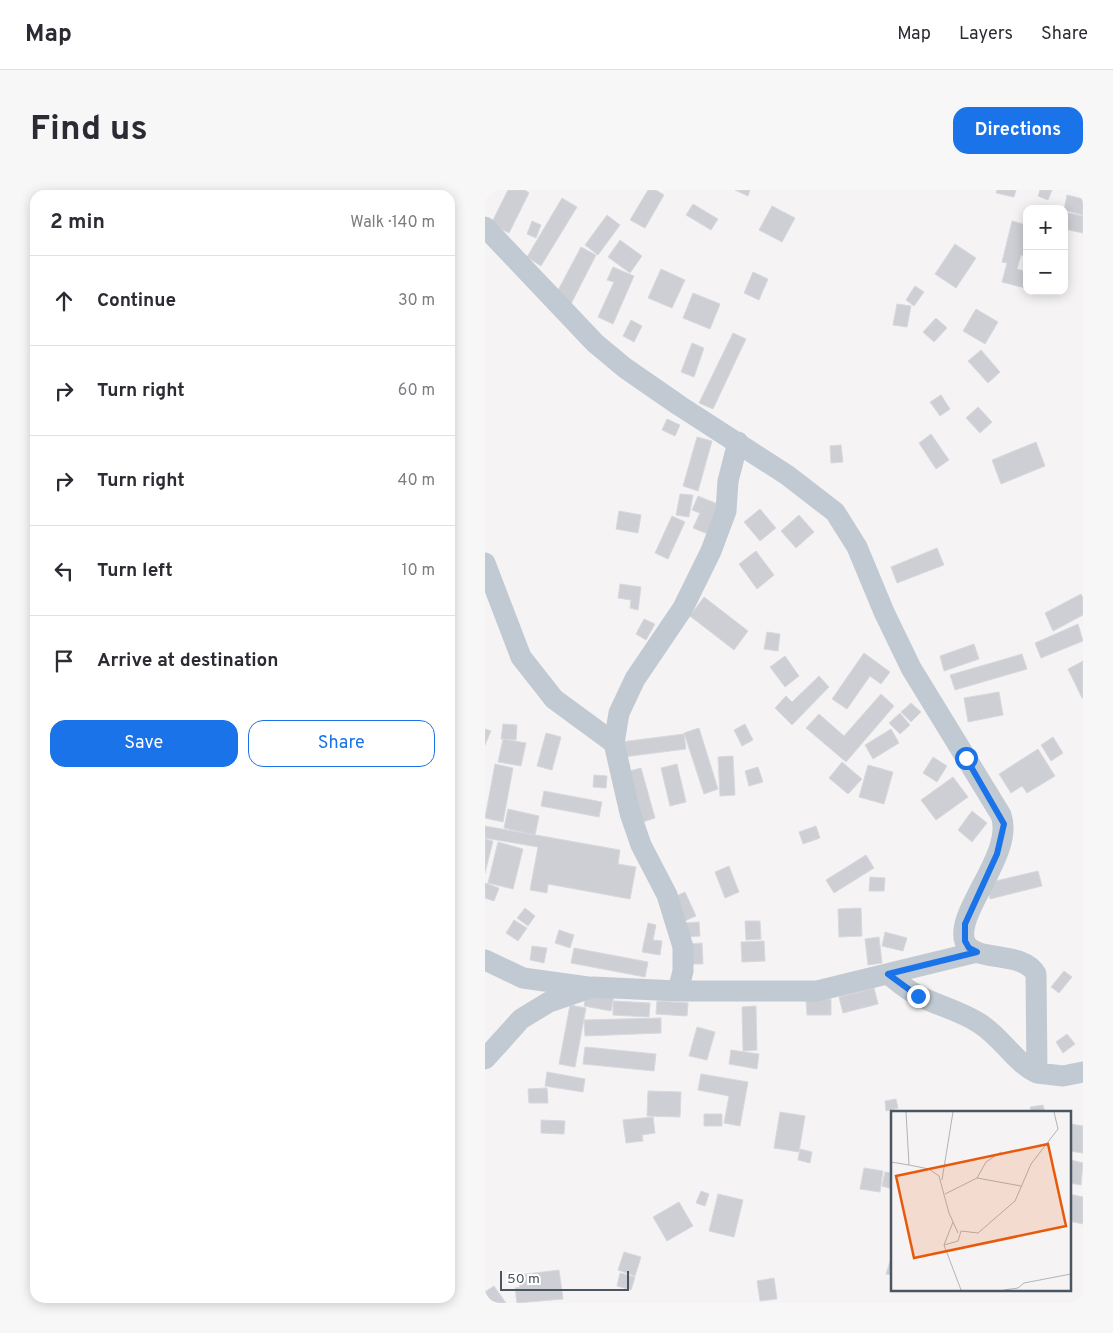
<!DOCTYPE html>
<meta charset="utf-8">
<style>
body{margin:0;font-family:Overpass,sans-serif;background:#f7f7f7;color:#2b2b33}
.controls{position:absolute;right:15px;top:15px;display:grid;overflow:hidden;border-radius:10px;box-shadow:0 2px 12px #0003}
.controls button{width:45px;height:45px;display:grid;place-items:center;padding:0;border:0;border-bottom:1px solid #e1e1e2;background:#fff;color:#2b2b33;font:25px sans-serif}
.scale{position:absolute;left:15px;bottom:12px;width:129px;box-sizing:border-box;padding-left:5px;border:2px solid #4a5661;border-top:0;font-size:14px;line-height:18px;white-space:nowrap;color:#4a5661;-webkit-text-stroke:4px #fff;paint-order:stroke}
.stop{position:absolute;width:15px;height:15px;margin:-11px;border:4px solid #1a73e8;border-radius:50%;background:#fff}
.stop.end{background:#1a73e8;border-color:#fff;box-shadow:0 1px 5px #0008}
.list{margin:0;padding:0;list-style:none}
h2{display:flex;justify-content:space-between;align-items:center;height:65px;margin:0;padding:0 20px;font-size:21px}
h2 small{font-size:16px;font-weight:400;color:#7c7c81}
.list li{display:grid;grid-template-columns:32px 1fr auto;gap:15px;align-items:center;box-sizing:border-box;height:90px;padding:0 20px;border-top:1px solid #e1e1e2}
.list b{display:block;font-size:19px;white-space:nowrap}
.list em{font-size:16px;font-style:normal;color:#7c7c81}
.actions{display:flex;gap:10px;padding:15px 20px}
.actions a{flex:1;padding:11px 0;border:1px solid #1a73e8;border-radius:15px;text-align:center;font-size:18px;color:#1a73e8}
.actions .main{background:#1a73e8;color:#fff}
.icon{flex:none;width:28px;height:28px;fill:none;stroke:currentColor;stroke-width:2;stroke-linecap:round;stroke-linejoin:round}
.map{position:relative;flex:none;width:598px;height:1113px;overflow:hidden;border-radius:15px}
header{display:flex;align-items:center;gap:30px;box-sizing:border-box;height:70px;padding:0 25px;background:#fff;border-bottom:1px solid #e1e1e2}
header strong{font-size:24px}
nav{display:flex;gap:28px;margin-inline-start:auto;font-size:18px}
.intro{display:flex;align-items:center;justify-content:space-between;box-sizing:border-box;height:120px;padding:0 30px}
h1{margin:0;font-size:35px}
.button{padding:12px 22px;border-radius:15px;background:#1a73e8;color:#fff;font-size:18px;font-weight:700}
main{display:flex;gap:30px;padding:0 30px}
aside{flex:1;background:#fff;border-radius:15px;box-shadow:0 2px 12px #0003}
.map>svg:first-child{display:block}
</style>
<header>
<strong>Map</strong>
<nav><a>Map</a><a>Layers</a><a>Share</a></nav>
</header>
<div class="intro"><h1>Find us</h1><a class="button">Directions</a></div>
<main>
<aside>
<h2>2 min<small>Walk · 140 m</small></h2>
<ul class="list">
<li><svg class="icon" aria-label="ahead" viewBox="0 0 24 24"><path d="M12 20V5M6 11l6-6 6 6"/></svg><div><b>Continue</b></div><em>30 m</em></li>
<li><svg class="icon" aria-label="right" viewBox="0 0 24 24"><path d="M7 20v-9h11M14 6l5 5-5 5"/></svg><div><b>Turn right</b></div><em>60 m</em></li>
<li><svg class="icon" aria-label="right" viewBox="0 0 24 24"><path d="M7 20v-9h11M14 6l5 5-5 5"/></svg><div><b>Turn right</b></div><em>40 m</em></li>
<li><svg class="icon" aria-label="left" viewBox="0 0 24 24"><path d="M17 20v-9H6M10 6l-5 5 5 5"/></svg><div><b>Turn left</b></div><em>10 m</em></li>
<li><svg class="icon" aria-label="arrive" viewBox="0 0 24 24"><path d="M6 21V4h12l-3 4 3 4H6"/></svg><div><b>Arrive at destination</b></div></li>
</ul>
<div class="actions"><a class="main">Save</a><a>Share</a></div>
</aside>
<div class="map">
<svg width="598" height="1113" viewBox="0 0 598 1113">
<rect width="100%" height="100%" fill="#f5f3f3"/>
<path fill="#cdcfd5" stroke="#d7d9de" d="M23,0H40L44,3L24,43L6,34Z
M163,0H171L179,5L160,38L145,30Z
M250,0H265L263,6Z
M512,0H531L529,7L511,3Z
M555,0H567L563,10L553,6Z
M582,5L598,9V25L579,20Z
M77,8L92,17L56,76L42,67Z
M208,14L233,29L226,40L201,25Z
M287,16L310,28L297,52L274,40Z
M579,22L598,26V43L579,39Z
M122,25L135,35L113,65L100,55Z
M47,31L56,35L51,48L42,44Z
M527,31L542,35V63L541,66L536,65L532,79L542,82L540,98L517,92L522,73L517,72Z
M135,50L157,66L145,83L123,67Z
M470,54L491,68L471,98L450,84Z
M96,57L111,65L86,114L70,106Z
M128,77L149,86L128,134L113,127L129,92L122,90Z
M176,79L200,90L187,118L163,108Z
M268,82L283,89L274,110L259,103Z
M430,96L439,102L429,116L421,110Z
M208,103L235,114L225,139L198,128Z
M412,114L426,116L422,137L408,135Z
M491,119L513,132L500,154L478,141Z
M451,128L462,138L449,152L438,142Z
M146,130L157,136L149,152L138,146Z
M248,143L261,149L228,219L214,213Z
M207,153L219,158L209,187L196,182Z
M496,160L515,182L503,193L483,171Z
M456,205L465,219L455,226L445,212Z
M493,217L507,232L495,243L481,228Z
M182,229L195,235L190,246L177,240Z
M446,244L464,270L451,279L434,253Z
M212,247L227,251L213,301L198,296Z
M551,252L560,276L516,294L507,270Z
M356,255L358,272L346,273L345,256Z
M195,304L208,305L204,327L191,325Z
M213,306L235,315L223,344L208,338L215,323L207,320Z
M275,319L291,338L275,351L259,332Z
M134,321L156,325L153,343L131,339Z
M314,325L329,342L311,358L296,341Z
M187,326L200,332L183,369L170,363Z
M452,358L459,375L412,393L406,377Z
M271,361L289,385L272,399L254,374Z
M135,394L156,397L153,420L145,418L146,410L133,408Z
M596,404L598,408V425L568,441L560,423Z
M219,407L263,441L249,460L205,426Z
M159,429L170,434L161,450L151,444Z
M593,434L598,451L556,468L550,453Z
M282,442L295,444L293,461L279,459Z
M489,454L494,469L459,481L455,466Z
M379,463L405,482L396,494L385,486L362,519L347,509Z
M537,464L542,479L470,500L465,485Z
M300,466L314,486L300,497L285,477Z
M598,471V508H597L583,479Z
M334,486L344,497L307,535L290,518L301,506L307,512Z
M514,502L518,525L483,532L479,508Z
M396,504L409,516L361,572L321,538L334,524L359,546Z
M426,513L436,522L426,532L416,522Z
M415,523L425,535L415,544L404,533Z
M18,534L32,535L31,550L16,549Z
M260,534L268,550L257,556L249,540Z
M214,538L233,599L219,604L199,543Z
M0,539L6,541L0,555Z
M406,539L414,553L388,569L380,555Z
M61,543L76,547L67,580L52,576Z
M199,544L201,559L138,567L136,552Z
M568,547L578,563L566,571L556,555Z
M18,549L41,553L36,576L13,572Z
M553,559L570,586L542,603L537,596L526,603L514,584Z
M248,566L250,605L235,606L233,567Z
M448,567L462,576L452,592L438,583Z
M357,572L377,589L363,604L344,588Z
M10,574L28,578L18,632L0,628Z
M192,574L201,612L185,616L176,578Z
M383,575L408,582L399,614L374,607Z
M273,577L278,592L264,596L260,581Z
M156,578L170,628L155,633L141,582Z
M109,585L122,586L121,598L108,597Z
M468,587L483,607L451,630L436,610Z
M59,601L117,612L114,627L56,616Z
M23,619L54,626L50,645L19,638Z
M487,621L502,633L487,652L473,640Z
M0,636L135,660L133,674L151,677L145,709L63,694L62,703L45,700L53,657L0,648Z
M331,636L335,648L318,654L314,642Z
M0,649L8,651L0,683Z
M13,652L38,659L28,699L3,693Z
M381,665L389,678L349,703L341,690Z
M244,676L254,702L240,708L230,682Z
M553,681L557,696L505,709L502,693Z
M385,687L400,688L399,701H384Z
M0,693L14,698L9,711L0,708Z
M200,702L211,726L197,732L187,708Z
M40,718L50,726L43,736L32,728Z
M376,718L377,746L354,747L353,719Z
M29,730L42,738L33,751L21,743Z
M260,731H275L276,749L261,750Z
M214,732L215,746L197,747V733Z
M163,733L171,735L168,750L177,751L175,765L157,762Z
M74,740L89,745L85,758L70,753Z
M400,742L422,748L418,761L397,756Z
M394,747L397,773L383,775L380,749Z
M279,751L280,771L257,772L256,752Z
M217,753L218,774H204V754Z
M47,756L62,758L59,773L45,770Z
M89,758L163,772L160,787L86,773Z
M579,781L587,787L574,803L566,797Z
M389,798L393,814L358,823L354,807Z
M102,801L129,805L126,821L99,816Z
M346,809V825H322L321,810Z
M128,811L165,813L164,827L128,825Z
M172,811L203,813L202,826L171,824Z
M85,815L101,818L90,877L74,874Z
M271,816L272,860L258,861L257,817Z
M176,828V843L100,846L99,830Z
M212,837L230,842L222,870L204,866Z
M582,844L590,854L578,863L571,852Z
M100,857L171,864L169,881L98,874Z
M246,860L274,864L272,879L244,874Z
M62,882L100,889L98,902L60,896Z
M216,884L263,892L255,936L239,933L244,906L213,900Z
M62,898L63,913H44L43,899Z
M163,901L196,902L195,927L162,926Z
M411,909L413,918L401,921L400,911Z
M558,915L560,922H546L545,917Z
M295,922L320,926L314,962L289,958Z
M219,924H237V936H219Z
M168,927L170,943L157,945L158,951L141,953L138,930Z
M56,930L80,931L79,944L56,943Z
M586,934L598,936V963L584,961Z
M315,959L327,962L325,973L313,970Z
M586,970L598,973L596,995L584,993Z
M379,978L398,981L395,1002L375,999Z
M400,982L407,983V999L397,996Z
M216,1001L224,1004L220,1016L211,1013Z
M233,1004L258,1010L249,1047L224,1041Z
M584,1004L598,1007V1034L584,1031Z
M194,1012L208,1036L182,1051L168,1027Z
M139,1062L156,1067L150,1086L133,1080Z
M406,1068H407V1085L401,1084Z
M74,1080L78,1109L32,1113L30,1098L35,1097L33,1085Z
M135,1083L150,1087L146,1100L132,1096Z
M289,1088L292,1109L275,1111L272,1091Z
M9,1096L21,1113H7L0,1102Z"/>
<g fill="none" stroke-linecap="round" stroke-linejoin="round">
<path stroke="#c1cad2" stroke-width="21" d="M0,37L110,153L140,178L195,216L302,285L350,322L372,357L399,422L426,478L516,625C530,664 469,722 480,752C489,773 538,760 551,784L552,883L578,886L598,882
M0,373L36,467L69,509L129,553
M0,770L38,788L103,797
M403,784C413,792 423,801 434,806C454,816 475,821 494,833C517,847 529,872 552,883
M193,801L198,781V757L182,705L156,655L145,623L129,553L134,523L150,489L198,418L226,361L241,321L243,291L253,252
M0,869L36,829L64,812L108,797L193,801H332L492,762"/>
</g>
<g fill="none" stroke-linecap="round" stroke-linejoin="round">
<path stroke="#1a73e8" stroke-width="6" d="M433,806L403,784L492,762L484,758L480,751V734L512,664L519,634L481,568"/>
</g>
<g transform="translate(406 921)">
<rect width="180" height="180" fill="#f5f3f3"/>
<path fill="none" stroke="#b1b4b9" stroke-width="1" d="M0,51L18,54L15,1M18,54L38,58L48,65L58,102L67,122M86,67L95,51L110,41M51,69L62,1M54,83L86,67L130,75M53,134L62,111M70,179L53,134L67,130L70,120L87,122L124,90L140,53L167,18L163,1M113,179L127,177L133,172L180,163"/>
<path fill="#e8590c" fill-opacity="0.15" stroke="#e8590c" stroke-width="2.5" d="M157,33L175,115L23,147L5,65Z"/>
<rect width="180" height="180" fill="none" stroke="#4a5661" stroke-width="2.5"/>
</g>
</svg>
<div class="controls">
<button>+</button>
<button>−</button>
</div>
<div class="scale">50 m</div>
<div class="stop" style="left:481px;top:568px"></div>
<div class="stop end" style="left:433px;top:806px"></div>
</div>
</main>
